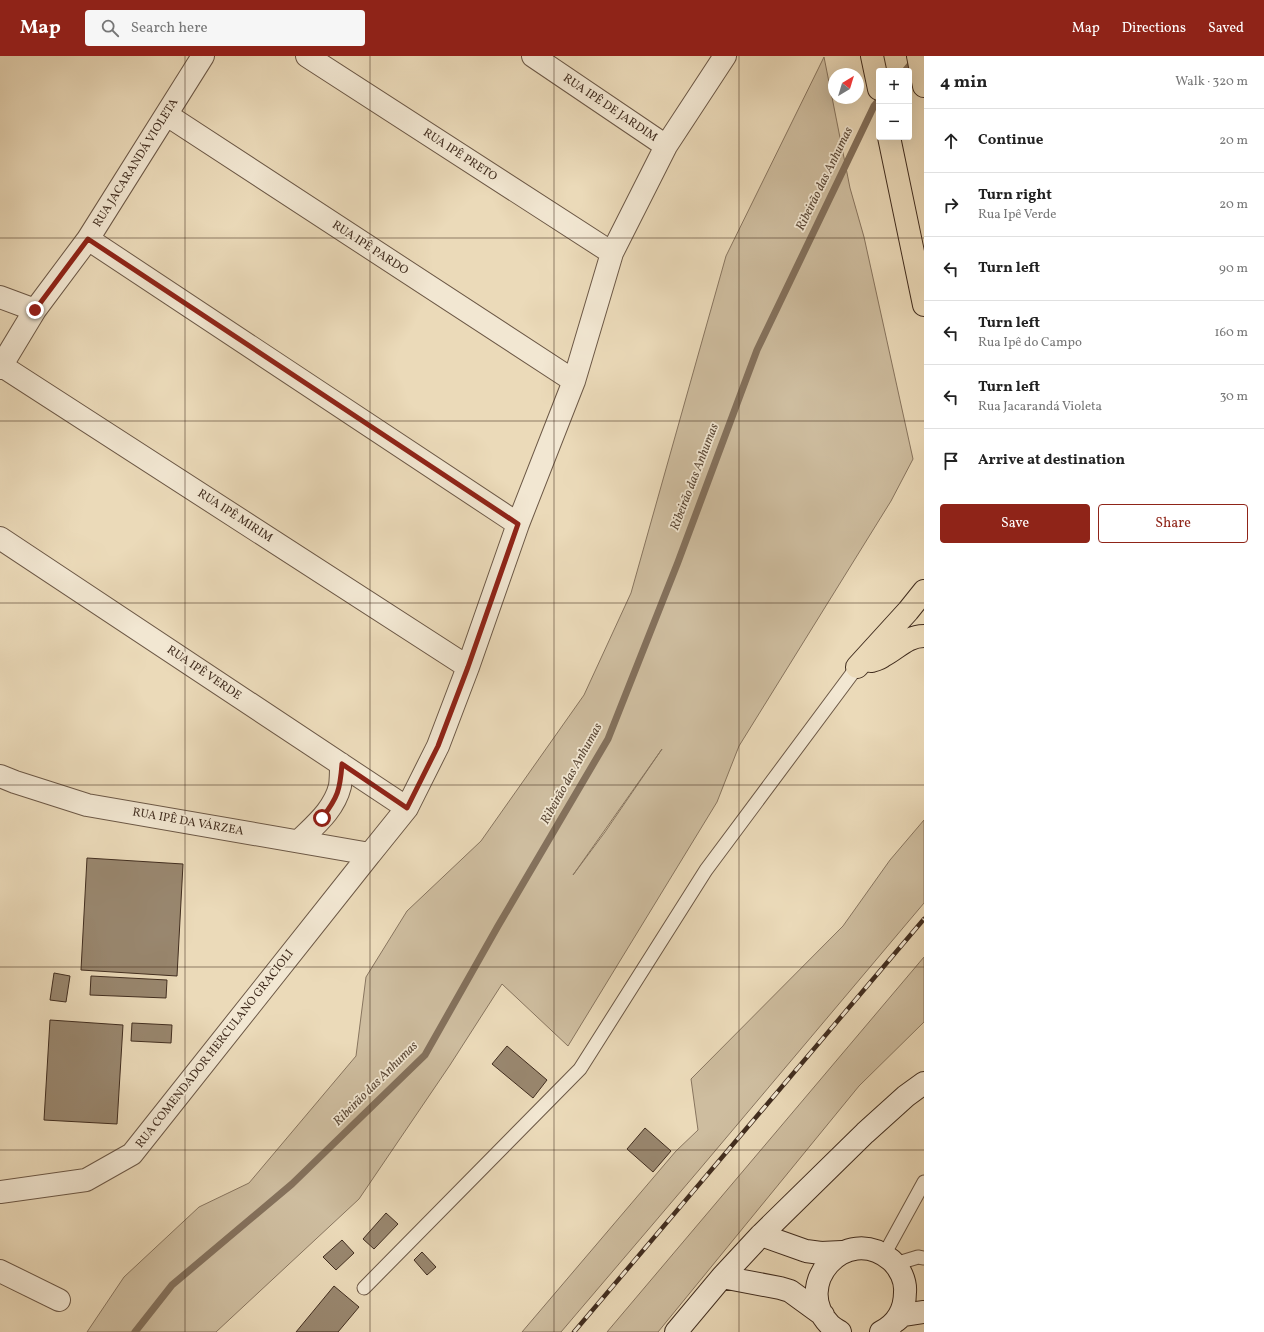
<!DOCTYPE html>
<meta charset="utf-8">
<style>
body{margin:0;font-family:Vollkorn,serif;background:#f6f6f6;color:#222}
.controls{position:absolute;right:12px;top:12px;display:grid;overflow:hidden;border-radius:4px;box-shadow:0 4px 16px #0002}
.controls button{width:36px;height:36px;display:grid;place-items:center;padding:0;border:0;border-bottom:1px solid #e0e0e0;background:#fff;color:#222;font:20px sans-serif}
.compass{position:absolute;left:828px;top:12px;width:36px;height:36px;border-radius:50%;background:#fff;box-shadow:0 4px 16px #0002;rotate:38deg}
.stop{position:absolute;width:12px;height:12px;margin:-9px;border:3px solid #8f2418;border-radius:50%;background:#fff}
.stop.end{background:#8f2418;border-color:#fff;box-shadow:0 1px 4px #0008}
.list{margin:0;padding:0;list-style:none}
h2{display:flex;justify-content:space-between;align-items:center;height:52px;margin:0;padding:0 16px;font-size:17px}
h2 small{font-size:13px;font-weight:400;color:#767676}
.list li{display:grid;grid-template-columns:26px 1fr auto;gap:12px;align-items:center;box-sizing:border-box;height:64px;padding:0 16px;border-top:1px solid #e0e0e0}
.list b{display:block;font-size:15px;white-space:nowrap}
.list p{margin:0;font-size:13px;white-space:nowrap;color:#767676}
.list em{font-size:13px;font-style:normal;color:#767676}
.actions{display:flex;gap:8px;padding:12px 16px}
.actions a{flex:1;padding:9px 0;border:1px solid #8f2418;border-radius:4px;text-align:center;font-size:14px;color:#8f2418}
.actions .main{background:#8f2418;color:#fff}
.icon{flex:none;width:22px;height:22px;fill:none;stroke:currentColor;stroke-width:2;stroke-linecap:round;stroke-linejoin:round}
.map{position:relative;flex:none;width:924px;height:1276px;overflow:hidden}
header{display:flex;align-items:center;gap:24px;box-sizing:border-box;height:56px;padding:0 20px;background:#8f2418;color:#fff}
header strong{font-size:19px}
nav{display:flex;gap:22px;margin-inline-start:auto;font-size:14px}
.search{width:280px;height:36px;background:#f6f6f6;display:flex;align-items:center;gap:10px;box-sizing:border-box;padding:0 14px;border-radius:4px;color:#767676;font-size:15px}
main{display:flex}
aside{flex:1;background:#fff}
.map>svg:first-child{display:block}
</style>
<header>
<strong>Map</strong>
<div class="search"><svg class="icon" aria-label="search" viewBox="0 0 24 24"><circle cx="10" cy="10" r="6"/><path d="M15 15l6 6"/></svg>Search here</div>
<nav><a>Map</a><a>Directions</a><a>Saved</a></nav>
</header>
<main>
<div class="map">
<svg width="924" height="1276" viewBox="0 0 924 1276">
<rect width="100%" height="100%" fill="#ebdab9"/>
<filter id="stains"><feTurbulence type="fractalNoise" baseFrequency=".005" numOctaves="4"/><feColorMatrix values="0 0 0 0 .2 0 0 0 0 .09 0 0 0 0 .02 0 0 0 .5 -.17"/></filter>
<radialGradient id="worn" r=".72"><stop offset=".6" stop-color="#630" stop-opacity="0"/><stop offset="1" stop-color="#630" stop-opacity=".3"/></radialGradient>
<path fill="#cebd9f" stroke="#88755f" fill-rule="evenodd" d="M824,1L850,132L864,181L913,403L891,445L739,690L717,746L568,990L502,928L450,1009L359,1143L216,1276H87L124,1221L199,1151L249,1127L356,1000L366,921L407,855L481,785L584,639L631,537L726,200ZM662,693L605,776L573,819Z
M924,764V847L699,1114L561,1276H522L676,1095L698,1074L691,1023L843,870L890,804Z
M924,901V966L859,1030L658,1276H607Z"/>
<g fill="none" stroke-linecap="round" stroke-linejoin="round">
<path stroke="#84715c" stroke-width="7" d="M905,15L915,3
M135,1276L172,1229L292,1128L425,999L498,870L608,683L678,506L757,294L874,50L879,44"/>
</g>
<path fill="#99876f" stroke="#412d1f" d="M87,802L183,808L177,920L81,914Z
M54,917L70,920L66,946L50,944Z
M91,920L167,924L166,942L90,939Z
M50,964L123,969L117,1068L44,1064Z
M132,967L172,969L171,987L131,985Z
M507,990L547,1024L533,1042L492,1008Z
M645,1072L671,1095L653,1116L627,1093Z
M386,1157L398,1168L374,1193L363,1183Z
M342,1184L354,1197L336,1214L323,1201Z
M422,1196L436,1211L427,1219L414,1204Z
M334,1230L359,1251L338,1276H296Z"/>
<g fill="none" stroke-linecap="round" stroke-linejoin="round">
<g stroke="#6c5846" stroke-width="15">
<path id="lane" d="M884,1199L924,1126
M895,1208L918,1201L924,1202
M364,1232L580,1013L706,814L857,611"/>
</g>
<g stroke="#6c5846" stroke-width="24">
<path id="street" d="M307,0L612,197
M533,0L666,90
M167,59L574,325
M88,183L518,468
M0,241L35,254
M2,310L468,611
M0,312L35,254L88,183L203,0
M0,482L407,752
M0,720L15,726L87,749L370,798L407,752L438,690L468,611L518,468L574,325L612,197L666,90L725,0
M299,785C315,769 334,754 340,730C341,723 341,715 341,708
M0,1136L86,1124L132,1098L370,798
M0,1215L59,1244"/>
</g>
<g stroke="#412d1f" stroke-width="24">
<path id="secondary" d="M761,1179L806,1195L821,1197L842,1196
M722,1221L780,1232L790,1235L823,1259
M896,1265L903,1259L924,1256
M676,1276L722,1221L761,1179L865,1077L906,1040L924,1027
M840,1276C837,1274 833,1272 830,1269C791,1230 845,1166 891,1204C900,1212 906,1225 905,1236C905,1253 897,1268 881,1276"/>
</g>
<g stroke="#412d1f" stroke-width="24">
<path id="highway" d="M872,0L879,33
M918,0L924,30
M889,81L924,249
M871,605C875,604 880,603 883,600C897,593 907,580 924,580
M857,611L908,555L924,535"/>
</g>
<use href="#lane" stroke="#f2e7d2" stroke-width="13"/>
<use href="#street" stroke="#f2e7d2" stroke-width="22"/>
<use href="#secondary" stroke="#f2e7d2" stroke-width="22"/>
<use href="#highway" stroke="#ebdab9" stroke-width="22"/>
<g stroke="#412d1f" stroke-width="4.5">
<path id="rail" d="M574,1276L924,863"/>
</g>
<use href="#rail" stroke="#f2e7d2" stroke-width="3" stroke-dasharray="9" stroke-linecap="butt"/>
</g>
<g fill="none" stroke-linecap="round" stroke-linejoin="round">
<path stroke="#8f2418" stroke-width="5" d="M35,254L88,183L518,468L468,611L438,690L407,752L342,708C340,734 338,741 322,762"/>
</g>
<path fill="none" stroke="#412d1f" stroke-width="1" stroke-opacity="0.55" d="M185,0V1276M370,0V1276M554,0V1276M739,0V1276M0,182H924M0,365H924M0,547H924M0,729H924M0,911H924M0,1094H924"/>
<g text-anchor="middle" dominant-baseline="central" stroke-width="3.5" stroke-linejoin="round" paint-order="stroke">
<g font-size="12" fill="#412d1f" stroke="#f2e7d2">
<text transform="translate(610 52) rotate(34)">RUA IPÊ DE JARDIM</text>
<text transform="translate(460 99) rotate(33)">RUA IPÊ PRETO</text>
<text transform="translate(136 107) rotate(-58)">RUA JACARANDÁ VIOLETA</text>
<text transform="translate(370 192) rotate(33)">RUA IPÊ PARDO</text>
<text transform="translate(235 460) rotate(33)">RUA IPÊ MIRIM</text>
<text transform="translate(204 617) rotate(34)">RUA IPÊ VERDE</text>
<text transform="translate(188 766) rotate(10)">RUA IPÊ DA VÁRZEA</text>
<text transform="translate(215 993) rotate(-52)">RUA COMENDADOR HERCULANO GRACIOLI</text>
</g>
<g font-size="13" font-style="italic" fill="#5d4a38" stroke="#f2e7d2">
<text transform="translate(825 123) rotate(-64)">Ribeirão das Anhumas</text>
<text transform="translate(695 421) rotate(-69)">Ribeirão das Anhumas</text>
<text transform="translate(572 718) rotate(-61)">Ribeirão das Anhumas</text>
<text transform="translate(376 1028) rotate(-45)">Ribeirão das Anhumas</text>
</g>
</g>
<rect width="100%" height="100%" filter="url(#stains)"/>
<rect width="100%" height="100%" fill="url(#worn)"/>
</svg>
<div class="controls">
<button>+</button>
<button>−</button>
</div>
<svg class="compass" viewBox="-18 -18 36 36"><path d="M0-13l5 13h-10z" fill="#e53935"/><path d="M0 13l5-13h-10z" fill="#767676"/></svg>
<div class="stop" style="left:322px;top:762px"></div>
<div class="stop end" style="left:35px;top:254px"></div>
</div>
<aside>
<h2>4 min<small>Walk · 320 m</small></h2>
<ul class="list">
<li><svg class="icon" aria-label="ahead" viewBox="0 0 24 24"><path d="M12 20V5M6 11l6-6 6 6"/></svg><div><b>Continue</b></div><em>20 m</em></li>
<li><svg class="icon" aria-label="right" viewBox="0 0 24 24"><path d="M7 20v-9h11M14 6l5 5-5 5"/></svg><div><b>Turn right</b><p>Rua Ipê Verde</p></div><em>20 m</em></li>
<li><svg class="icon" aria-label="left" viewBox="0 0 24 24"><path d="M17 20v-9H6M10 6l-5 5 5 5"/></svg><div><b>Turn left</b></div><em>90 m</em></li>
<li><svg class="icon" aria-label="left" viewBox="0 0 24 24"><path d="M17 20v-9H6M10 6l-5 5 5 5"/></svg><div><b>Turn left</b><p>Rua Ipê do Campo</p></div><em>160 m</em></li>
<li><svg class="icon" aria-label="left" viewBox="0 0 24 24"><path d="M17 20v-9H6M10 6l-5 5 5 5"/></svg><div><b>Turn left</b><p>Rua Jacarandá Violeta</p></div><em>30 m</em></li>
<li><svg class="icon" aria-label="arrive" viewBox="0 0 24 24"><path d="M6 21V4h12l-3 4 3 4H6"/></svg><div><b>Arrive at destination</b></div></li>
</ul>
<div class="actions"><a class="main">Save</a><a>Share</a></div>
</aside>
</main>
